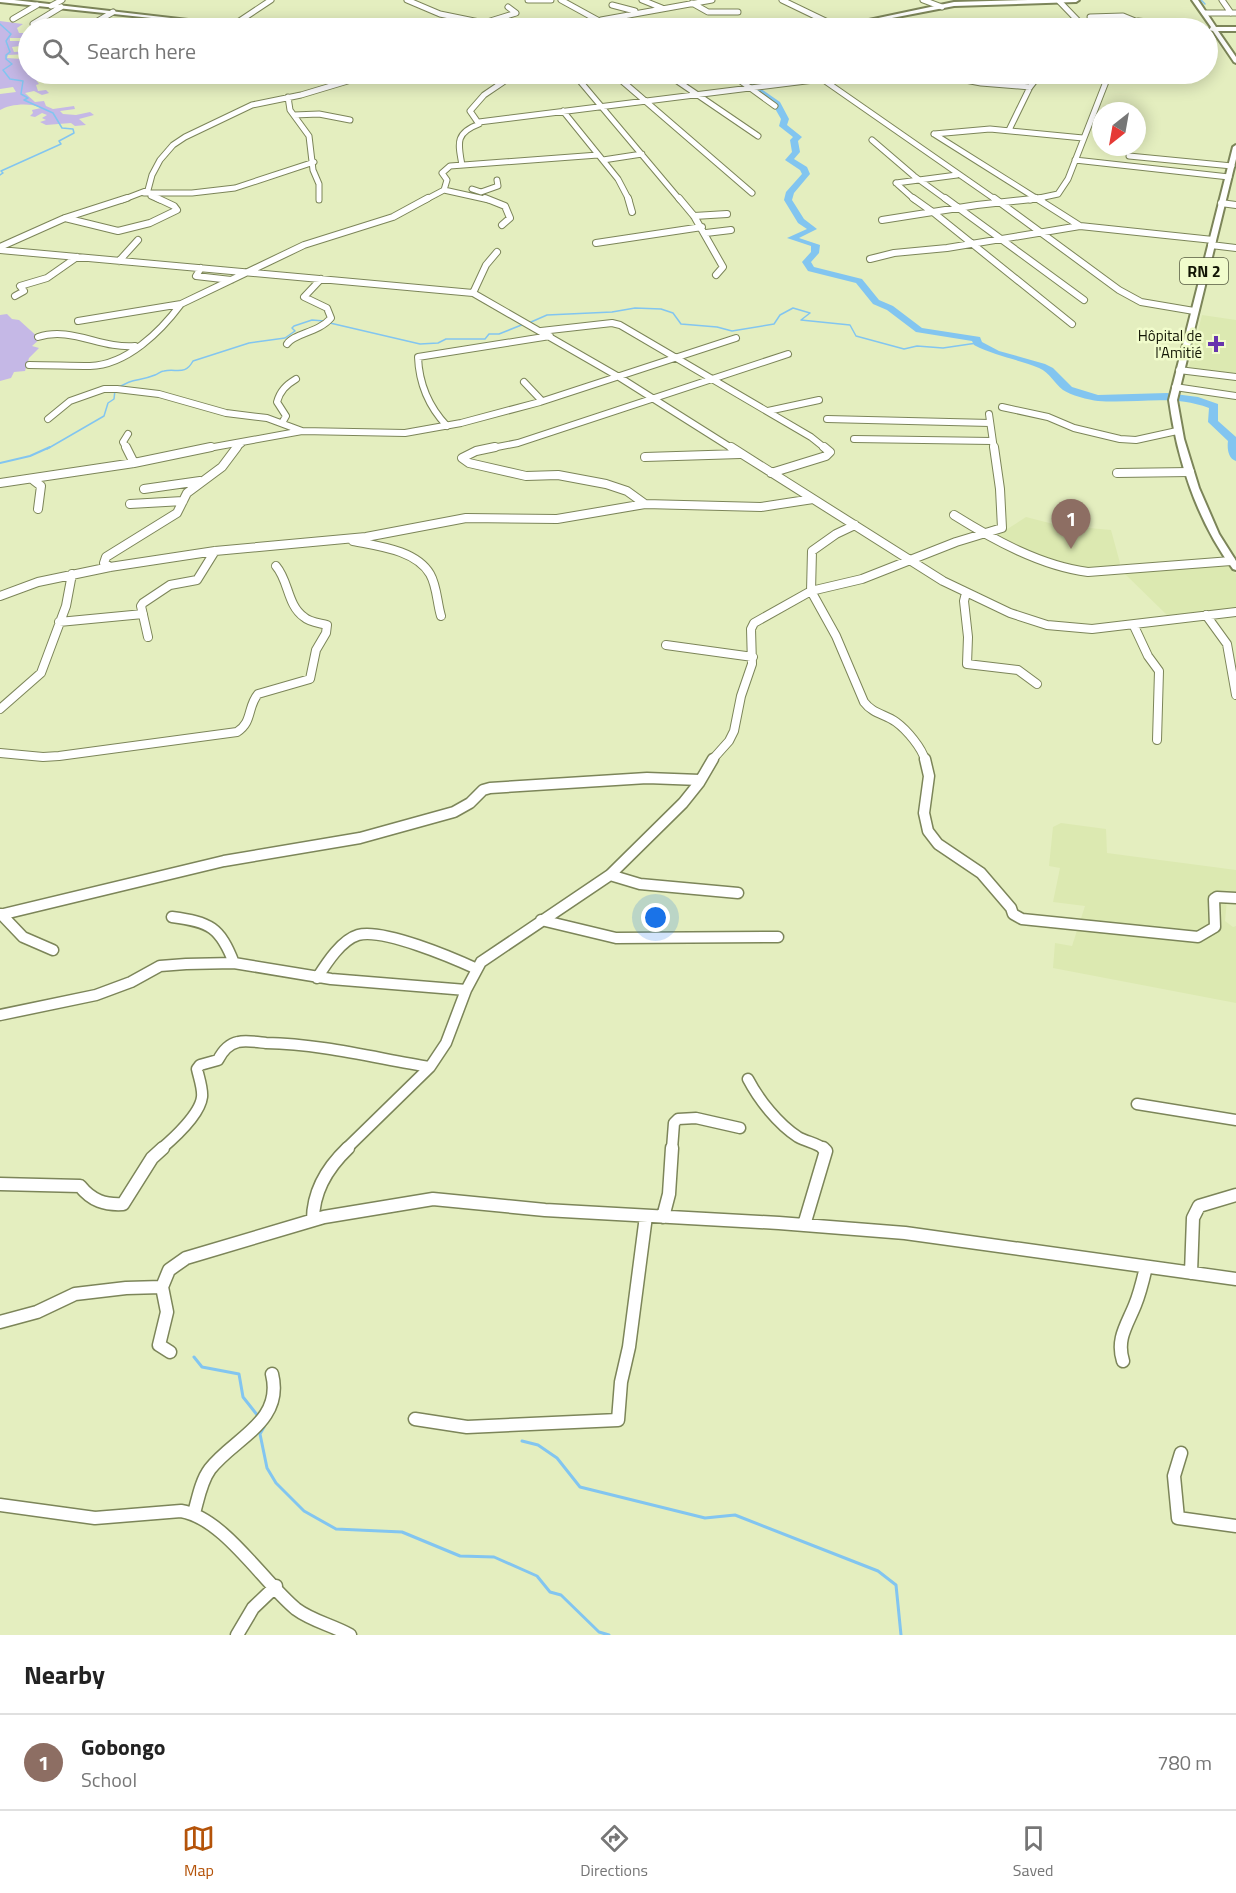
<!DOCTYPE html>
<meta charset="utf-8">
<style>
body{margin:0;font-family:"Titillium Web",sans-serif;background:#f2f2f2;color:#222}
.compass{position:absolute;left:1092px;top:102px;width:54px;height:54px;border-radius:50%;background:#fff;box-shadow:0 3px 15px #0003;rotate:211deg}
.you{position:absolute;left:656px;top:918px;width:21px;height:21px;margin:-15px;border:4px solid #fff;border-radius:50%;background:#1a73e8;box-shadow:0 0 0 9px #1a73e833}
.badge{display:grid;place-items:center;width:39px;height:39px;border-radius:50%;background:#b45309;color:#fff;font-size:20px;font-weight:700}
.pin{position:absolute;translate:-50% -50px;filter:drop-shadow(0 2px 3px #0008)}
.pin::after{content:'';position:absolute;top:32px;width:21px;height:18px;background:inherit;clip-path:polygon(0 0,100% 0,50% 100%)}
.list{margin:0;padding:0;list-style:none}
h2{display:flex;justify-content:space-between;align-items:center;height:78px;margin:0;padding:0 24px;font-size:26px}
h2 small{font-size:20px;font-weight:400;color:#767676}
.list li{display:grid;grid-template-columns:39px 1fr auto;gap:18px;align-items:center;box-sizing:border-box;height:96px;padding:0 24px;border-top:2px solid #e0e0e0}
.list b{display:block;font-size:22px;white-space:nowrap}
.list p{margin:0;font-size:20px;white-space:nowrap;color:#767676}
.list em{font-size:20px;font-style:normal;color:#767676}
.icon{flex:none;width:33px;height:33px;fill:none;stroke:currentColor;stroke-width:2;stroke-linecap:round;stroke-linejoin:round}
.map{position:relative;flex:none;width:1236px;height:1635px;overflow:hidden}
.search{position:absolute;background:#fff;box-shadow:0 3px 15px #0003;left:18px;right:18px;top:18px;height:66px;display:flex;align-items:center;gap:15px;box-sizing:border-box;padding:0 21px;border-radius:33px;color:#767676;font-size:22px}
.sheet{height:174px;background:#fff}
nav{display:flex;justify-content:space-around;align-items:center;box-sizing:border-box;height:84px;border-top:2px solid #e0e0e0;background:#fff;font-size:16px;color:#767676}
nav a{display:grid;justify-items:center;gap:3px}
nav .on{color:#b45309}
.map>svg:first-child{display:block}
</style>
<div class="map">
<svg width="1236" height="1635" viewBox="0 0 1236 1635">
<rect width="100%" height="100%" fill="#e4eebf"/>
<path fill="#dce9b1" d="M1202,315L1236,320V374L1189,367Z
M1026,517L1057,525L1111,530L1120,563L1118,568L1076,569L1055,564L998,535Z
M1227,565L1236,574V610L1170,618L1124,573Z
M1061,823L1106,829L1107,853L1236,870V901L1227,900L1225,921L1233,927L1236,926V1003L1053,968L1055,943L1072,946L1085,906L1053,902L1060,868L1049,866L1053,827Z"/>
<path fill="#c5b8e6" d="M0,21L23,24L17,28L19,33H28L26,38H10V41H28V45L12,47L14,52L28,51V54L8,55L7,58L22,59L23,64H28V74L41,75L42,78L36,80L39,84L36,85L38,91L46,90L49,93L42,95L34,91L25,93L35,102L44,101L46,106L53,109L74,106L75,109L60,111L63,114L76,115L90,112L94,115L79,119L86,125L75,126L71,123L46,125L40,122L46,120L42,118L47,115L42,113L35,117L30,116L33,113L32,110L41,108C31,102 9,104 0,110V94L16,92L13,87L0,89Z
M7,314L12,319L19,320L40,339L32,346L39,348L29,358L25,371L14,372L11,378L0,381V315Z"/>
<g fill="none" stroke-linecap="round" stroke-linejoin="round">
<path stroke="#82c5f0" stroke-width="1.5" d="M1201,0L1205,4
M0,24L11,34L6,41L10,52L6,55V59L12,64L3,70L10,79L23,81L21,94L28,98L24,100L53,113L62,128L73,129L74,133L59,141L61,144L1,171L3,173L0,175
M531,322L547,315L612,312L635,308L661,309L673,313L681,324L717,327L732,331L774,324L780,315L793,308L810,313L801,320L850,325L856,336L904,349L917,346L943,348L977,343
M330,323L420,344L438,343L446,339H485L489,334H499L524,324
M47,449L104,416L108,403L114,399L115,390C133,377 138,382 155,375C158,374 161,371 164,371C176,368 185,376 193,361L249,343L285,338L295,331L292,328L294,326L312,320L324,321"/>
<path stroke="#82c5f0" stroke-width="2" d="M0,463L30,456L50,447"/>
<path stroke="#82c5f0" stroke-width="3" d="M194,1357L202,1367L239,1374L243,1397L258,1416
M264,1427L260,1434L267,1468L276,1483L304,1511L336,1529L402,1532L460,1556L494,1557L537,1576L550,1592L561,1595L599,1632L609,1635
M522,1441L538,1445L557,1458L580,1487L705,1518L735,1515L878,1571L896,1585L901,1635"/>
<path fill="#82c5f0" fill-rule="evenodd" d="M732,74H740L780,102L789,119L787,125L802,137L798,141L800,152L794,159L807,167L810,174L794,193L792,200L804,219L817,229L799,238L820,245L819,253L811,262L814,267L862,279L879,300L893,306L922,328L980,337L982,342L999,351L1045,364L1053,368L1072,387L1098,395L1167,393L1198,397L1218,404V421L1236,437V461C1228,459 1227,448 1228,441L1208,422L1209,408C1172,394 1136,404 1098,401C1089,400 1070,395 1063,390C1054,383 1050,373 1039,368C1017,359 995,356 974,345L972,341L916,332L887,310L873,304L856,283L808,271L802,262L811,252V246L787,238L807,229L798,223L784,200L786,192L802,174L800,170L785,160L792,152L790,140L793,137L779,126L781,119L773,105Z"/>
<g stroke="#7c8559" stroke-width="7">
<path id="minor-far4" d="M407,0L440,14L484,23L467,28
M528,0H551
M561,0L612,28
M642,0L662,8
M782,0L840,28
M923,0L942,7
M1222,0L1231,13
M1059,1L1085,28
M692,3L708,12H738
M612,5L635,11
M51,6L62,0
M1205,13H1236
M1090,17L1123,16L1140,23H1111
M13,19L37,5
M888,19L910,28
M601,20L712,0
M1138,21L1203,28
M484,23L516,13L508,7
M232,26L271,0
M41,28L34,27L33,24L61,7
M86,28L113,12
M395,28L392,27L395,25L411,28
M101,74L129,76L254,75
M574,74L680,200
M614,74L752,193
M667,74L758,136
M731,74L775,106
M815,74L996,200
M952,74L955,78L981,83L1030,87
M288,97L290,110L309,136L313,170L319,184V200
M563,111L618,179L629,200
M294,115L319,114L350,120
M479,122L822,79
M1009,130L1030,87L1040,74
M934,134L1039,200
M934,134L990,129L1083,138
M872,140L914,176L947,200
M1129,156L1232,166
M603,160L642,154
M1075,160L1229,177
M462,165C458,143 455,133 479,124L470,111L484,95L515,74
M896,183L915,200
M896,183L957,175
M472,189L481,192L498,186L497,180
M444,190L447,180L442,173L450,166L598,155
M144,193H192L235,188L314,162
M151,196L160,200
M122,200L148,190L152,175L160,160L173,145L185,137L252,105L301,95L371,74
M425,200L444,190L489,200
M1030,200L1058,194L1068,179L1109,74"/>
</g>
<g stroke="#7c8559" stroke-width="8">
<path id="minor-far3" d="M485,198L505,206L510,218L502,225
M628,198L632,212
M679,198L694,216L723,267L716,275
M913,198L934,213L1072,324
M945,198L1084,300
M994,198L1119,290L1141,302L1194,311
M1036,198L1080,226
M1221,203L1236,205
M694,216L727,214
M65,218L118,231L150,223L177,210L174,206L157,198
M882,220L977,205L1042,198
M706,233L731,230
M596,243L702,227
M1211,245L1236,248
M0,247L65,218L127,198
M0,250L473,293L619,377L733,449
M870,259L894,253L947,248L1080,226L1213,240
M119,261L138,240
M201,268L196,276L231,280
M473,293L486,265L497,252
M15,296L24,291L20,286L47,278L77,257
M78,321L181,304
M541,331L612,323L620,325L811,437L826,449
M38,337C71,326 101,349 135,346
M287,344C294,333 318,333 331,318L327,308L304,297L321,279
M29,365C50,365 70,366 90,366C127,365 161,331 181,304L304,245L393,217L428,198
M1179,370L1236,377
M524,382L542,401
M1175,387L1236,396
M1002,407L1048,417L1074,428L1120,439L1136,440L1177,431
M768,411L819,400
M989,414L994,449
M48,419L70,401L104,389H117L159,394L226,413L267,418L302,431
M827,419L990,423
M282,423L286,416L277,402C280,391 286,385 296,379
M447,426C429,407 419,383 418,357L550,336
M854,439L992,441
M127,449L123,442L128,434
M203,449L302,431L405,433L461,423L540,402L736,338
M235,449L242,443
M487,449L518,443L788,354"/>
</g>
<g stroke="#7c8559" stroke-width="10">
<path id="minor-far2" d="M126,447L134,463
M495,447L476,451L462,458L469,463L526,476L558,475L606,484L627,491L645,504
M731,447L943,581L1010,613L1047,625L1092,629L1236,612
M645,457L740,454
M771,473L826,456L830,452L824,447
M1117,473L1190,472
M32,479L41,486L38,509
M0,483L134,463L211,447
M144,489L200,481
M130,504L183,501
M954,515C994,540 1041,566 1088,572L1231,561
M855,525L836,534L812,551L811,591L836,636L864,702C873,714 885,714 896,722C907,730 922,748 925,760
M353,541C378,546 416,550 430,574C437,586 437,603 441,616
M110,567L104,563L106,557L177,513L187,493L222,467L237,447
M966,593L964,601L968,637L967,664L1018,670L1037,684
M0,596L38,582L110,567L215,551L366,537L466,518L557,519L645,504L761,507L813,499
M1206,615L1227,644L1236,695
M59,622L143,614
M1134,626L1148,656L1159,671L1157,740
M148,637L141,606L143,603L170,585L197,580L215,551
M666,645L753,657
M0,709L41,673L66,606L72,574
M0,753L43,757L59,756L237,732C253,722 247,707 258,694L310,679L316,650L326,633L327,625C320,623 309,622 304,617C287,605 289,581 276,566
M712,760L729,741L734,731L741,696L752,664L751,629L754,623L811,591L862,579L956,542L1002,528L1000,489L994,447"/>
</g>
<g stroke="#7c8559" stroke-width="13">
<path id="minor-far1" d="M925,759L929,776L924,813L928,831L938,844L981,873L1011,908L1013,914L1022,919L1198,937L1215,927L1214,899L1217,897L1236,898
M610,875L640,884L738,893
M1,914L23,937L53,950
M0,915L224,861L360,838L454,812L470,803L483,790L490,788L647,778L700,780
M172,917C210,922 220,927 234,963
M541,920L616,938L778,937
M317,978C326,964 341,940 358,935C383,928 453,958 477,969
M0,1015L96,995L131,982L160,966L186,964L234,963L331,979L466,990
M748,1079C759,1100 778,1124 798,1137C807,1142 817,1143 824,1149
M1137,1104L1236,1120
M161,1149C174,1138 200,1114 202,1097C203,1089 199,1078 197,1069L200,1065L218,1060C222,1052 229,1044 238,1042C246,1040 257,1042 266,1043C322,1044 375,1058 430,1067
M346,1149L430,1067L446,1043L466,990L481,962L610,875L683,803L699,783L713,759
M672,1149L674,1123L678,1119L696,1118L740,1128"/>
</g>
<g stroke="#7c8559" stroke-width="15">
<path id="minor" d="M0,1184L80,1186C92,1201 105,1205 123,1204L152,1158L163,1148
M663,1217L669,1194L672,1148
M313,1220C313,1191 327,1168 348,1148
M804,1225L826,1151L823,1148
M1191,1273L1193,1218L1199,1206L1236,1195
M162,1287L167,1312L159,1345L170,1352
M0,1322L37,1312L75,1294L126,1288L162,1287L169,1270L186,1258L324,1217L433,1199L545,1210L779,1223L905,1233L1236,1279
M1123,1361C1116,1339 1127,1325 1135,1305C1140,1293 1143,1280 1146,1267
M415,1419L467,1427L618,1420L621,1382L629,1347L646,1216
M1181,1453L1174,1476L1178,1518L1236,1526
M0,1505L95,1518L181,1511C224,1518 263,1582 296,1609C312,1621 332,1625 350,1635
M194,1513C198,1499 201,1481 210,1469C234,1438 284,1422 272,1374
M237,1635L253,1608L276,1586"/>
</g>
<g stroke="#7c8559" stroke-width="4">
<path id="major" d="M0,0H14L259,28H246L0,2Z
M1029,0H1079L1076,2L954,6L840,28H831L954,2Z
M1192,0H1198L1216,27H1236V31H1218L1236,57V63L1234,62L1213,31L1209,30L1211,27Z
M1236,145V159L1177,400L1184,439L1199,488L1219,534L1236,561V570L1233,569C1197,521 1177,459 1169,400L1233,147Z"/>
</g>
<use href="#minor-far4" stroke="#fff" stroke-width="5"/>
<use href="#minor-far3" stroke="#fff" stroke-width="6"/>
<use href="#minor-far2" stroke="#fff" stroke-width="8"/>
<use href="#minor-far1" stroke="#fff" stroke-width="10"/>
<use href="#minor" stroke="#fff" stroke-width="12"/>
<use href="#major" fill="#fff" fill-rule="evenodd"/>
</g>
<path fill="#6735ad" stroke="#f1fccc" stroke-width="2" d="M1213 335h6v6h6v6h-6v6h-6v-6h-6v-6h6z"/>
<g text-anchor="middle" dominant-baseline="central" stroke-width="5" stroke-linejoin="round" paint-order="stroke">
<g font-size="15" fill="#131605" stroke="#f1fccc" text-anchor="end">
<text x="1202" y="335">Hôpital de<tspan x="1202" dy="17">l'Amitié</tspan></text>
</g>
<rect fill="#f1fccc" stroke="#565b41" stroke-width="1.5" x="1180" y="258" width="48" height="26" rx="4.5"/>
<g font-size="16" font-weight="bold" fill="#131605">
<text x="1204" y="271">RN 2</text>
</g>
</g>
</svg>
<svg class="compass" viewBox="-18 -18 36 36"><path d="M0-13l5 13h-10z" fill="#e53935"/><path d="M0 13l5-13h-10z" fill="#767676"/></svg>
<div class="you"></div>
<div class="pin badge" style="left:1071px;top:549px;background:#8d6e63">1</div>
<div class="search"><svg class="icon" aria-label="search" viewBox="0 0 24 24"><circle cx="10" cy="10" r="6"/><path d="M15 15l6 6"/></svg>Search here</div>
</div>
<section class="sheet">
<h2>Nearby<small></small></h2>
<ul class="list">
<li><span class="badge" style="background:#8d6e63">1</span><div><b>Gobongo</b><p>School</p></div><em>780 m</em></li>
</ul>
</section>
<nav>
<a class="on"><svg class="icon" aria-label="map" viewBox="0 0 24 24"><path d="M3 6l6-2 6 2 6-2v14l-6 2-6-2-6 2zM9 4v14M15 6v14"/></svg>Map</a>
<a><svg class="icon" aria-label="directions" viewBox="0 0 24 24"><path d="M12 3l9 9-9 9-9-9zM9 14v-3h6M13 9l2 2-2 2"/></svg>Directions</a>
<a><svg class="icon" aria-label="saved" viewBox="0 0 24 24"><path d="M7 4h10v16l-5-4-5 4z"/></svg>Saved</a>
</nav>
